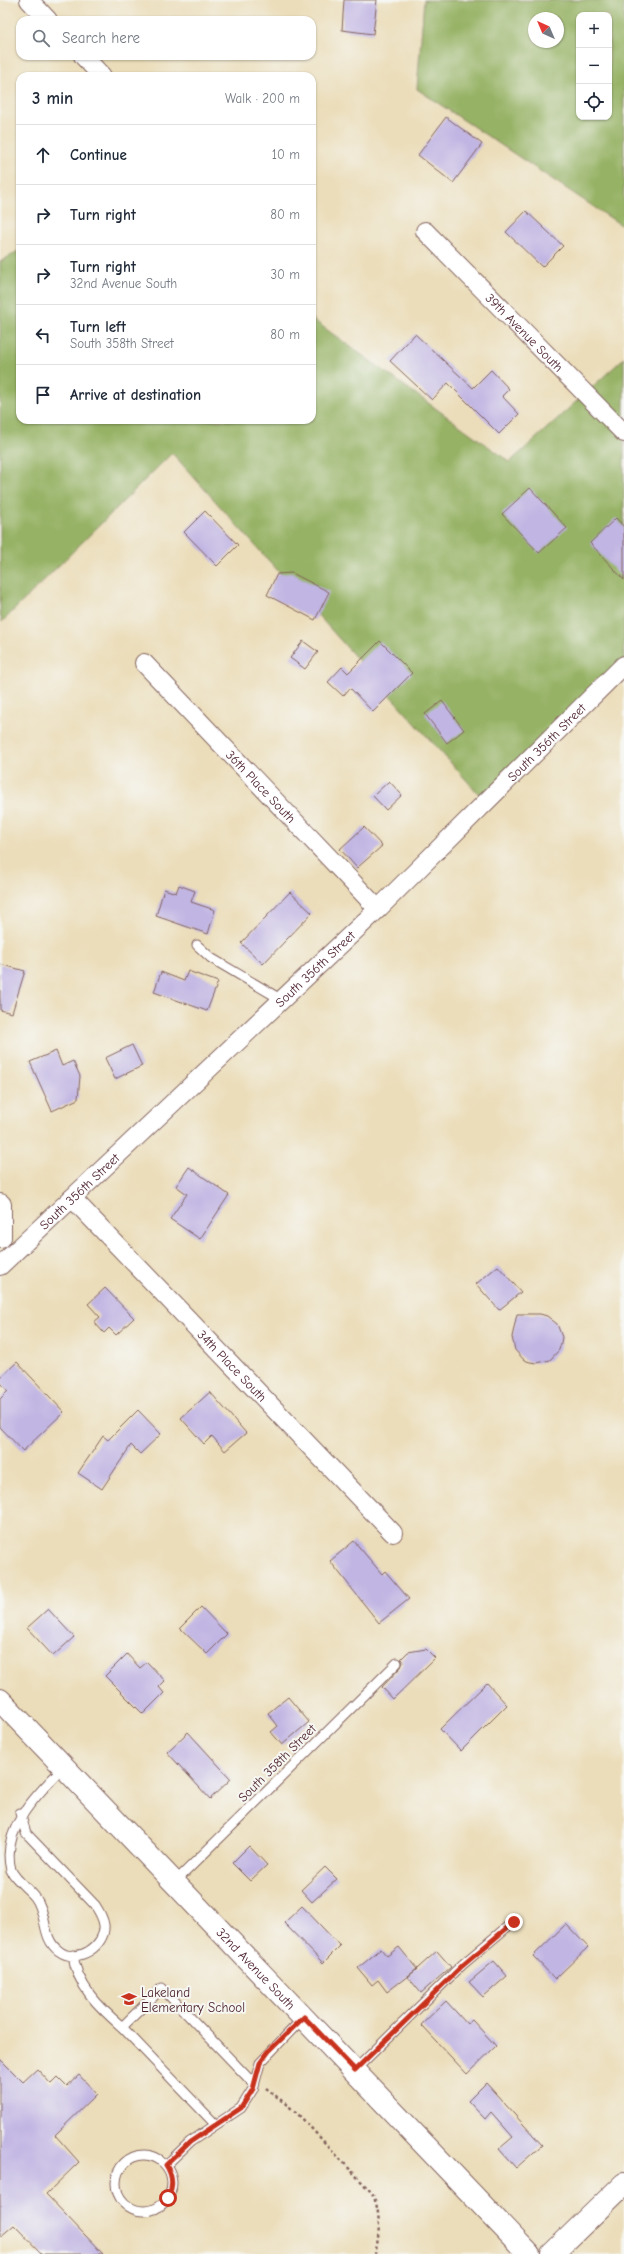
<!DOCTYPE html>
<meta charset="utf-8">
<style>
body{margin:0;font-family:"Comic Neue",sans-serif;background:#f6f6f7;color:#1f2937}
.controls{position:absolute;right:12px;top:12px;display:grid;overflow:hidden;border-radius:8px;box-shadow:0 1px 3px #0004}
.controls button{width:36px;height:36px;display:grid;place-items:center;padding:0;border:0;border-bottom:1px solid #e0e1e3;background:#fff;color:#1f2937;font:20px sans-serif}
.compass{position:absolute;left:528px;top:12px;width:36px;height:36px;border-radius:50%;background:#fff;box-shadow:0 1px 3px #0004;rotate:316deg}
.stop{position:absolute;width:12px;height:12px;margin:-9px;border:3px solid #c8321e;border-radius:50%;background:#fff}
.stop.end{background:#c8321e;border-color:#fff;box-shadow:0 1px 4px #0008}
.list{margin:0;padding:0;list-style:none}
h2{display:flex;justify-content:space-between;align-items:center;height:52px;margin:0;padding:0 16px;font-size:17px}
h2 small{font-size:13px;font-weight:400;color:#747a83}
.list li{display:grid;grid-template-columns:26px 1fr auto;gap:12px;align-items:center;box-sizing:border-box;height:60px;padding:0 16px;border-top:1px solid #e0e1e3}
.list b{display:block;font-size:15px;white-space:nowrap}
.list p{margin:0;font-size:13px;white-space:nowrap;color:#747a83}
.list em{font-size:13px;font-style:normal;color:#747a83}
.icon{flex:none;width:22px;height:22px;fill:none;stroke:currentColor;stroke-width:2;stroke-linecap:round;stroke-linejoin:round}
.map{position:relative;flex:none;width:624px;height:2254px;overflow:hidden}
.search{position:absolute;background:#fff;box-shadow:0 1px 3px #0004;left:16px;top:16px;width:300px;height:44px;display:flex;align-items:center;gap:10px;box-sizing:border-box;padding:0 14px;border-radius:12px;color:#747a83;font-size:15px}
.panel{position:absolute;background:#fff;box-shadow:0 1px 3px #0004;left:16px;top:72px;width:300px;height:352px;border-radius:12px}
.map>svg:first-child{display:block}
</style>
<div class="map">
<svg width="624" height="2254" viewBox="0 0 624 2254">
<rect width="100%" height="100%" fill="#f6f6f2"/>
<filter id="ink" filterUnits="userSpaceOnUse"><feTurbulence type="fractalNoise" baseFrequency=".025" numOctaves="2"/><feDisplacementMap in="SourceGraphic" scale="8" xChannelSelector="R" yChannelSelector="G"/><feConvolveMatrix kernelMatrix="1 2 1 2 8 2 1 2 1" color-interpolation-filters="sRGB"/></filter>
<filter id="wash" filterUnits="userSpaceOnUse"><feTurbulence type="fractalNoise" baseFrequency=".012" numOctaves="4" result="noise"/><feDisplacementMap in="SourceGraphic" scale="16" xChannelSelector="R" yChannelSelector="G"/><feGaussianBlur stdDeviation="0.9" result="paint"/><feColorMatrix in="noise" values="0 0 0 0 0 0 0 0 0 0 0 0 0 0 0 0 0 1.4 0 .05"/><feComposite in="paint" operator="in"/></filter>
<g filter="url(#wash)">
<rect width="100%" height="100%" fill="#ebddb9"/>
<path fill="#96b265" stroke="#706848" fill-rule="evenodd" d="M424,0H624V227L417,89ZM579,15H609V117H579ZM534,18H558V42H534Z
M20,250V420H312V319L510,462L624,358V671L486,802L172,453L2,622L0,613V262Z"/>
<g id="blocks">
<path fill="#c1b5e3" d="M344,0H377L373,34L342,30Z
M446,117L482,144L453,183L418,155Z
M526,211L563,246L542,267L506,232Z
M415,334L473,388L491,370L509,389L502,396L519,414L499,434L448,383L432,400L390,361Z
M530,488L567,528L539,553L502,514Z
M205,511L238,545L217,566L184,532Z
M616,518L624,527V580L590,543Z
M292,573L329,592L315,620L267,595L277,574Z
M303,641L318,652L305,669L290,658Z
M380,641L412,673L373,712L350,688L343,696L328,682L342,667L348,673Z
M442,701L464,730L447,743L425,714Z
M389,781L402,795L386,810L373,796Z
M364,827L382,846L357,868L340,849Z
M179,885L195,891L191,902L215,910L208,934L156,916L164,889L176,893Z
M290,892L312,913L263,964L241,943Z
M0,964L25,971L12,1013L0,1010Z
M188,971L218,982L207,1011L154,992L161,972L184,981Z
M132,1045L142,1066L115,1079L105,1058Z
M56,1051L62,1066L73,1061L80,1076L78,1099L52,1111L30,1062Z
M189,1167L229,1195L200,1239L170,1219L187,1194L176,1186Z
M498,1266L521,1292L499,1310L476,1284Z
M105,1288L134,1318L116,1335L109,1328L104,1333L94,1322L100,1317L88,1304Z
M517,1314H540L547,1316L557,1324L562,1337L561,1343L559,1350L550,1360L537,1363L530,1362L524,1360L515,1350L512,1337Z
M17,1362L64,1412L23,1451L0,1427V1399L8,1391L0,1382V1378Z
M210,1392L246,1433L225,1451L212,1436L204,1444L181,1418Z
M138,1410L161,1434L140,1454L131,1445L102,1489L78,1473L103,1436L108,1440Z
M354,1541L382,1574L385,1571L409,1599L379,1623L330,1561Z
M201,1607L227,1634L207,1654L180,1628Z
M48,1609L74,1637L53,1656L27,1628Z
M426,1649L435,1658L393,1699L382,1687L401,1667L403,1662L401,1659L408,1652Z
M127,1654L140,1668L147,1662L165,1681L159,1687L164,1693L143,1714L105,1676Z
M487,1683L507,1705L461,1751L440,1729Z
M288,1697L309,1722L282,1745L271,1732L278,1726L268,1713Z
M188,1732L231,1779L210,1799L167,1752Z
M249,1846L267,1865L250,1881L232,1863Z
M325,1867L337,1879L312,1902L301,1890Z
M302,1906L340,1946L323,1963L284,1923Z
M566,1924L588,1947L555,1979L533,1956Z
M399,1947L417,1969L387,1992L378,1980L372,1985L358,1968L381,1949L387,1956Z
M437,1951L451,1967L421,1993L408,1977Z
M494,1961L507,1976L483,1997L469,1982Z
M446,2001L467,2024L472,2020L496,2046L467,2074L421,2025Z
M0,2059L23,2082L37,2069L51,2084L58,2077L67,2086L79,2075L97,2094L55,2135L79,2162L46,2194L103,2254H42L14,2225L0,2237Z
M486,2083L542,2145L516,2168L499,2149L513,2137L491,2112L485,2119L468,2101Z"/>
</g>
</g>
<g filter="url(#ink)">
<use href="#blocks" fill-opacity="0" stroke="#82625d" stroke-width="1"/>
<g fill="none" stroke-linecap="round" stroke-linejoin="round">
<g stroke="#82625d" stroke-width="11">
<path id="lane" d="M197,945L211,958L282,1000
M20,1813L26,1833L95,1905C99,1911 103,1918 104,1925C106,1946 77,1965 59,1951C41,1938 48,1914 35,1897C28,1888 16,1881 11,1870C0,1829 39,1792 64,1767
M175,1882L397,1663
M73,1955C77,1986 99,2007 122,2027
M355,2070L462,1965L513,1922
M215,2124L122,2027L162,1988L253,2083
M116 2183a28 28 0 1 1 56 0a28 28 0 1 1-56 0Z
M166,2165L190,2142L241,2108L253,2089L260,2063L304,2017"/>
</g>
<g stroke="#82625d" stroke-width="20">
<g id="street">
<path d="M29,0L48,20"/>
<path d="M83,56L102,76"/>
<path id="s1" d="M425,231L624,433"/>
<path id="s2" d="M144,663L378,909"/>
<path id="s3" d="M72,1198L393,1533"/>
<path id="s4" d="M0,1266L378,909L624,665"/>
</g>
</g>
<g stroke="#82625d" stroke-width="24">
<g id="secondary">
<path d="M0,1205V1237"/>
<path id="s5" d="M0,1700L529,2254"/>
<path d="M552,2254L624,2184"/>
</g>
</g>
<path stroke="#82625d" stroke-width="2.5" stroke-dasharray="3 3" stroke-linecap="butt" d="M266,2088L297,2113L372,2193C381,2211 380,2234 375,2254"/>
<use href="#lane" stroke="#fff" stroke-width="9"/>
<use href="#street" stroke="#fff" stroke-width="18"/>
<use href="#secondary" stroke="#fff" stroke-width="22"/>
</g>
</g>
<g fill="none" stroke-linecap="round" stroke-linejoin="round" filter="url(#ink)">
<path stroke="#c8321e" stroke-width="5" d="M168,2198C174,2186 173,2176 166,2165L190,2142L241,2108L253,2089L260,2063L269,2051L304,2017L355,2070L462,1966L514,1922"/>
</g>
<defs>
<g id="school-bare" transform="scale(1.2)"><path d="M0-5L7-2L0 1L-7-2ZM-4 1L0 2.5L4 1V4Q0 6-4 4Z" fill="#c8321e" stroke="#f6f6f2" stroke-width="2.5" paint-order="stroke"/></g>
</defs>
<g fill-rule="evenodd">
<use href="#school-bare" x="129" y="1999"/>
</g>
<g text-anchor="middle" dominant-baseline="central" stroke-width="4" stroke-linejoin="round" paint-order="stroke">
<g font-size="13" fill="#4a1f2b" stroke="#f6f6f2">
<text stroke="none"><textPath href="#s1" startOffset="142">39th Avenue South</textPath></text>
<text stroke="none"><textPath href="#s4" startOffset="757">South 356th Street</textPath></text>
<text stroke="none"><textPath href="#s2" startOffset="170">36th Place South</textPath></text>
<text stroke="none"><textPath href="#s4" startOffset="433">South 356th Street</textPath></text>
<text stroke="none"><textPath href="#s4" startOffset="109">South 356th Street</textPath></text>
<text stroke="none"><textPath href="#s3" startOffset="232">34th Place South</textPath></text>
<text transform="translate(277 1763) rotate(-45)">South 358th Street</text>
<text stroke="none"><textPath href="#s5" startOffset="371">32nd Avenue South</textPath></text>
</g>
<g font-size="13" fill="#4a1f2b" stroke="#f6f6f2" text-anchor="start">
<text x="141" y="1992">Lakeland<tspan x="141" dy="15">Elementary School</tspan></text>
</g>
</g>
</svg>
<div class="controls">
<button>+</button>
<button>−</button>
<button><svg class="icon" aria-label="locate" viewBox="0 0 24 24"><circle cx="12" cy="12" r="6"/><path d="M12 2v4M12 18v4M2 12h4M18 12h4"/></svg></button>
</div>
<svg class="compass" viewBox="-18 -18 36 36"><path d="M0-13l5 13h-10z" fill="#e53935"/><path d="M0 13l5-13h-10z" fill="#747a83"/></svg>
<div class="stop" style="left:168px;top:2198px"></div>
<div class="stop end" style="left:514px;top:1922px"></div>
<div class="search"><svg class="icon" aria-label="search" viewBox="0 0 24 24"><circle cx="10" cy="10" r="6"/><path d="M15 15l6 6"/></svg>Search here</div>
<section class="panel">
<h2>3 min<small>Walk · 200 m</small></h2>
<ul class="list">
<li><svg class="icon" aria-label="ahead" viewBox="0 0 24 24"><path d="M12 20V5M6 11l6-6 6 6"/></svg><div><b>Continue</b></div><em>10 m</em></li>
<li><svg class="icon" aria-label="right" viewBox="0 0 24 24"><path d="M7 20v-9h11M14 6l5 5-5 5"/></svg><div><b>Turn right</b></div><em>80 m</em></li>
<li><svg class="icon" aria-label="right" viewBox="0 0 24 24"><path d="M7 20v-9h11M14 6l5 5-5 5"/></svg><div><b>Turn right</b><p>32nd Avenue South</p></div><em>30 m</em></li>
<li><svg class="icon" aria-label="left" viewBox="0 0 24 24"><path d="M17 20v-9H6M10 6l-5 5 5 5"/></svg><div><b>Turn left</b><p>South 358th Street</p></div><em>80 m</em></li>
<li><svg class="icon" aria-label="arrive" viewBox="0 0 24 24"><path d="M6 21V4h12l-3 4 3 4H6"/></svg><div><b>Arrive at destination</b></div></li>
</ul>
</section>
</div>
